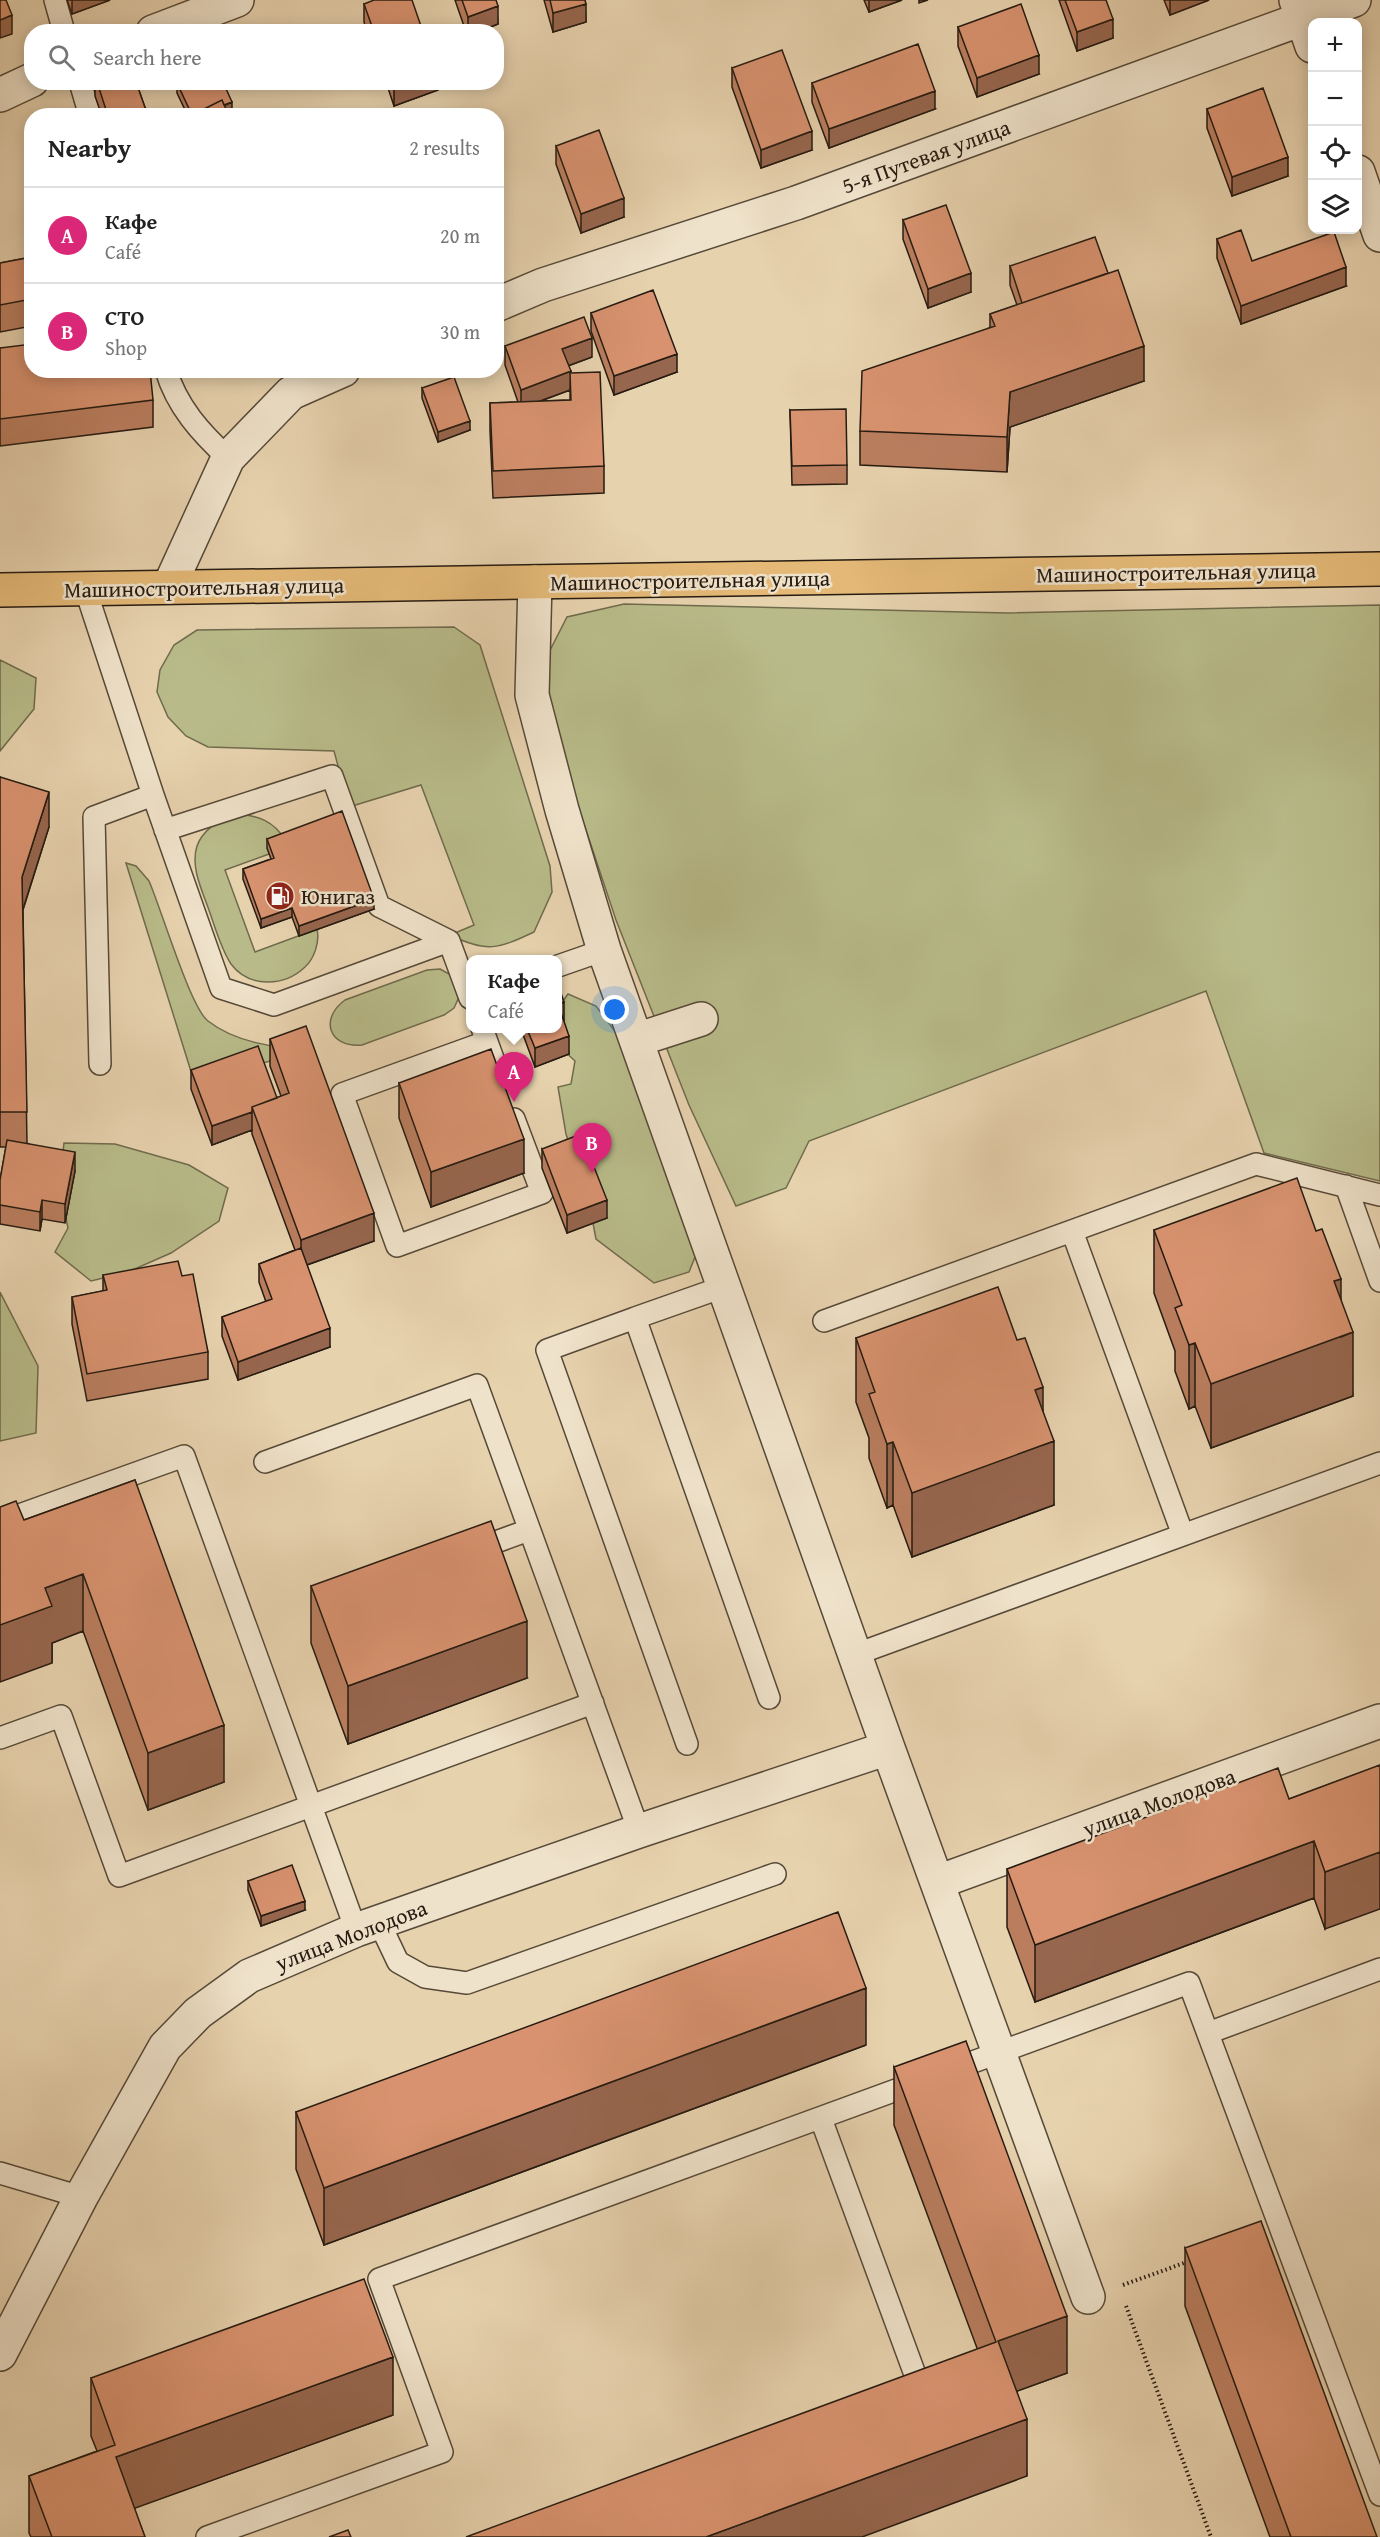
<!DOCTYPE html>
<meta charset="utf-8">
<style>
body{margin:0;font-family:"Gentium Book Plus",serif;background:#f2f2f2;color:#222}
.controls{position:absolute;right:18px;top:18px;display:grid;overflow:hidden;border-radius:12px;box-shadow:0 3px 15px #0003}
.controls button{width:54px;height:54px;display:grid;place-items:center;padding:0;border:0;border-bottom:2px solid #e0e0e0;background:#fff;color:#222;font:30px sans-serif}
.you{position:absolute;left:615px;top:1010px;width:21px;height:21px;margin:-15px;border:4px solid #fff;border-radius:50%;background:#1a73e8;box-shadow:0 0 0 9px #1a73e833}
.badge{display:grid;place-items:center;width:39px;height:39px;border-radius:50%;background:#db2777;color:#fff;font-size:20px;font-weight:700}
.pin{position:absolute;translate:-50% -50px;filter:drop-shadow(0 2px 3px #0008)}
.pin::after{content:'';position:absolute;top:32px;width:21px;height:18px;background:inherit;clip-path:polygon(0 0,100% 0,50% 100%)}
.popup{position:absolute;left:466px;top:955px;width:96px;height:78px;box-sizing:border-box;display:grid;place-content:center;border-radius:12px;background:#fff;filter:drop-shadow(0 2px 4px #0005);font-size:20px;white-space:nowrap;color:#767676}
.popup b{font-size:22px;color:#222}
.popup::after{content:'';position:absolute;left:50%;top:100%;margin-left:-12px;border:12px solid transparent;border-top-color:#fff}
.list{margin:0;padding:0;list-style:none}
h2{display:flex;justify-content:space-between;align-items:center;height:78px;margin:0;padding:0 24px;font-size:26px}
h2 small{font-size:20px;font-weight:400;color:#767676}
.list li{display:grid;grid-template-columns:39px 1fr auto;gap:18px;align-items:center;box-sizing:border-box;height:96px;padding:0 24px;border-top:2px solid #e0e0e0}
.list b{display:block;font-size:22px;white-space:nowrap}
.list p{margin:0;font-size:20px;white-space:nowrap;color:#767676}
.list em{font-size:20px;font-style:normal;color:#767676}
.icon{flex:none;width:33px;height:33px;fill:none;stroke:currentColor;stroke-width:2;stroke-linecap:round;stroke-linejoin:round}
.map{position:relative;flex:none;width:1380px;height:2537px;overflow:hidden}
.search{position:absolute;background:#fff;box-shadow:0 3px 15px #0003;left:24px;top:24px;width:480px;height:66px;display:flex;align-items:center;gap:15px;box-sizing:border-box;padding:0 21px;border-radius:24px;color:#767676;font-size:22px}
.panel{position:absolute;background:#fff;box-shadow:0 3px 15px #0003;left:24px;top:108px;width:480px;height:270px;border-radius:24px}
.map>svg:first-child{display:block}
</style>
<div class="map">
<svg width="1380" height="2537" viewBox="0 0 1380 2537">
<rect width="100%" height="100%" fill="#e7d2ae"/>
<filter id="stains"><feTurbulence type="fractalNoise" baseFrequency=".00333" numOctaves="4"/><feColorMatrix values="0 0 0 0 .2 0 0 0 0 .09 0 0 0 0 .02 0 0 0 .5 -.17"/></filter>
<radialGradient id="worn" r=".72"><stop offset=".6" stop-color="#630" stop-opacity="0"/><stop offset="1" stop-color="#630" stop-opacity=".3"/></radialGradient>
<path fill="#b8bb89" stroke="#6f6b4d" stroke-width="1.5" d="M624,604L1007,613L1380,605V1181L1264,1153L1206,991L809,1141L786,1188L736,1206L689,1105L616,920L555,737L543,664L567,617Z
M454,627L480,645L550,866L552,892L534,932C498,949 487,953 450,935L474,925L421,785L349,807L334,751L208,747L186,736L168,717L157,692L160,670L174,645L197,630Z
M0,660L36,678L34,709L0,751Z
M235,814C258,815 274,821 286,841L269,854L225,870L255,952L317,929C320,942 314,959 305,967C284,987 249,988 231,964C221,949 216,930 210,913C203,892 190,868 197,846C203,829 219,820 235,814Z
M126,863L136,866L149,881C161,908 190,1007 208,1021C236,1043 275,1047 309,1051L194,1081Z
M440,969L451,975L459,997L454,1008L444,1015L362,1045C329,1048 319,1019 345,1000L427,970Z
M568,994L596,1006L620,1038L697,1252L689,1272L654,1283L596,1239L589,1202L566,1134L558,1087L571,1084L575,1061L557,1044L558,1008Z
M64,1143L115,1144L189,1165L228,1188L219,1221L171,1253L128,1272L91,1281L55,1252L68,1228L59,1185Z
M0,1292L38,1366L36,1433L0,1441Z"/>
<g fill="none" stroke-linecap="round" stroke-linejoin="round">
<g stroke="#564938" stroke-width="24">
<path id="lane" d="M55,0L64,32
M80,82L90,116
M166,370C177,407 201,433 228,458
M85,588L153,795L221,988L274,1005L449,941
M165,830L332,776L379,906L449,941L470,998
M558,966L604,950
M482,1028L499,1075
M486,1042L342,1094L397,1246L542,1193L514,1119
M100,1064L94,817L153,795
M1346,1186L1380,1281
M1072,1231L1183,1535
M723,1287L635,1318L769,1698
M635,1318L547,1350L687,1744
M824,1321L1256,1164L1380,1195
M265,1462L477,1385L639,1831
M0,1522L184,1456L356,1930
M471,1551L529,1530
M854,1655L1380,1463
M0,1738L61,1716L119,1876L593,1703
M379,1922L398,1962L425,1977L467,1983L775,1874
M1208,2033L1380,1969
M821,2119L920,2388L910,2391
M0,2173L81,2197
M207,2537L442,2452L379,2279L1189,1983L1380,2495"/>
</g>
<g stroke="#564938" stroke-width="36">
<path id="street" d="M1296,0L1312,46
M153,32L237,0
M0,95L32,80
M1358,172L1380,235
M496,305L543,285L796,203L1354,0
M535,582L532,695L562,810L604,950L888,1748L1088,2297
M169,587L228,458L291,393L343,370
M636,1040L701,1019
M938,1882L1380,1721
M0,2354L81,2197L165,2047L198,2013L249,1976L356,1930L639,1831L888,1748"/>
</g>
<g stroke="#261b11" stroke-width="36">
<path id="primary" d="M0,590L1380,569"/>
</g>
<path stroke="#261b11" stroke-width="4" stroke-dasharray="1.5 3" stroke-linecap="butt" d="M1123,2285L1187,2262
M1126,2306L1211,2537"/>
<use href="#lane" stroke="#efe2ca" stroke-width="21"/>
<use href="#street" stroke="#efe2ca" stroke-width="33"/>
<use href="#primary" stroke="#e4b977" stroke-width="33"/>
</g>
<path fill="#ba7e5f" stroke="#261b11" stroke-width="1.5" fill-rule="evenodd" d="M67,0H110L72,14Z
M455,0H496L498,24L478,32H466Z
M544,0H585L586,22L553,32Z
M864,0H902L869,12Z
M1059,0H1106L1113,38L1077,51Z
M1164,0H1209L1170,15Z
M364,4L423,32H367L364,22Z
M958,27L1039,74L977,97L958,46Z
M732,68L812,150L761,168L732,87Z
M95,82H136L148,116H102L95,96Z
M386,82H438V90L394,106Z
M177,83L232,111L228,113L229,116H188L177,93Z
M812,83L935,109L829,148L812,102Z
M1207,109L1288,176L1232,196L1207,128Z
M32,126V152L29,146V127Z
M556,146L624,217L581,233L556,164Z
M903,220L971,292L928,308L903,239Z
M1217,239L1252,261L1346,286L1241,324L1217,258Z
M32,257V326L0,332V263Z
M1010,266L1144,381L1010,427L1007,472L860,465V431L990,327V314L1017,305L1010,285Z
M591,313L677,372L614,395L591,331Z
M505,346L592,357L568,366L604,466V493L493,498L490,431V403L518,402L505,365ZM570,390V400L541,401Z
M0,348L153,400V427L0,446Z
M422,388L470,430L438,442L422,398Z
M790,410L847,465V484L792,485Z
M0,777L49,827L23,910L27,1143L75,1171L65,1223L42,1219L40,1231L0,1224V1180L6,1147H0Z
M267,839L374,909L299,936L292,917L261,928L243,879V869L271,859L267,848Z
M558,984L569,1054L535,1067L521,1029H558Z
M270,1039L374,1241L307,1265L330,1347L238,1380L222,1336V1317L266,1302L259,1282V1264L295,1250L252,1134V1130L212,1145L191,1089V1070L277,1098L281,1096L270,1066Z
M399,1083L524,1173L431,1207L399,1118Z
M542,1149L607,1218L567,1233L542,1168Z
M1154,1230L1341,1299L1353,1396L1211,1448L1195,1406L1189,1409L1175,1371V1351L1154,1293Z
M103,1275L182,1276L208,1352V1379L87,1401L72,1324V1297L103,1291Z
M856,1338L1043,1410L1054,1505L912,1557L893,1505L887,1508L869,1458V1438L856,1402Z
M135,1480L224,1782L148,1810L83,1631L52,1643V1663L24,1520Z
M311,1586L527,1678L348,1744L311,1643Z
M1380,1765L1325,1929L1314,1898L1035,2002L1007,1927V1869L1289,1799Z
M248,1881L305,1910L261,1926L248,1890Z
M866,2045L324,2245L296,2169V2112Z
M894,2067L1067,2373L1017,2391L1027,2476L977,2348L894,2125Z
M1185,2248L1377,2537H1270L1185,2306Z
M91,2378L393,2415L134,2508L145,2537H31L29,2533V2476L97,2451L91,2436Z"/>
<path fill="#97664e" stroke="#261b11" stroke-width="1.5" d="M72,0H110L72,14Z
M869,0H902L869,12Z
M919,0H928L919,3Z
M1170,0H1209L1170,15Z
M586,4V22L553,32V13Z
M498,6V24L478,32H468V17Z
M12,15V34L0,38V20Z
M1113,19V38L1077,51V32Z
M1039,55V74L977,97V78Z
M408,82H438V90L394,106V87Z
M935,91V109L829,148V129Z
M232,102V111L222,116H202Z
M812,131V150L761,168V150Z
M1288,157V176L1232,196V177Z
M624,198V217L581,233V214Z
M1346,267V286L1241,324V306Z
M971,273V292L928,308V289Z
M592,338V357L562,368V349Z
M1144,346V381L1010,427L1007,472V437L1010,392Z
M677,354V372L614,395V376Z
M571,371L570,390L521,408V390Z
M470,421V430L438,442V432Z
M49,792V827L22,912V877Z
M374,899V909L299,936V926Z
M292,908V917L261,928V919Z
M564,1002V1020L558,1023V1004Z
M569,1036V1054L535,1067V1048Z
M252,1112V1130L212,1145V1126Z
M524,1139V1173L431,1207V1172Z
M75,1152V1171L65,1223V1204Z
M42,1200V1219L40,1231V1212Z
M607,1200V1218L567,1233V1215Z
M374,1213V1241L301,1267V1240Z
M1341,1279V1337L1353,1332V1396L1211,1448V1384L1334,1281Z
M330,1328V1347L238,1380V1362Z
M1195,1343V1406L1189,1409V1345Z
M1043,1387V1445L1054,1441V1505L912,1557V1493L1035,1390Z
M893,1442V1505L887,1508V1444Z
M83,1574V1631L52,1643V1663L0,1682V1625L45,1588Z
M527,1621V1678L348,1744V1686Z
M224,1725V1782L148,1810V1753Z
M1314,1841V1898L1035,2002V1945Z
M1380,1852V1909L1325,1929V1872Z
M305,1901V1910L261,1926V1916Z
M866,1988V2045L324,2245V2188Z
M1067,2316V2373L998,2398V2341Z
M393,2357V2415L116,2515V2457Z
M1027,2419V2476L862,2537H706Z"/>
<path fill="#d8926f" stroke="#261b11" stroke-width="1.5" d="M0,0H6L12,15L0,20Z
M374,0H412L423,32H374L364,4Z
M462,0H496L498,6L468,17Z
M550,0H585L586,4L553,13Z
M1065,0H1106L1113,19L1077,32Z
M1021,4L1039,55L977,78L958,27Z
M918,44L935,91L829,129L812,83Z
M782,50L812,131L761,150L732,68Z
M97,82H136L148,116H108Z
M179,82H223L232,102L224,105L222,100L192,115L177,83Z
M393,82H408L394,87Z
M1263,88L1288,157L1232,177L1207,109Z
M222,100L229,116H190Z
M81,110L83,116H64Z
M599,130L624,198L581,214L556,146Z
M946,205L971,273L928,289L903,220Z
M1241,230L1252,261L1334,232L1346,267L1241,306L1217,239Z
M1095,237L1108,273L1022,303L1010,266Z
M32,257V299L0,305V263Z
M1118,270L1144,346L1010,392L1007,437L860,431L862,371L995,326L990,314Z
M653,290L677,354L614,376L591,313Z
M584,317L592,338L562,349L571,371L521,390L505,346Z
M32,344V370H150L153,400L0,419V348Z
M600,372L604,466L493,471L490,403L571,400L570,373Z
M454,377L470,421L438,432L422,388Z
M846,409L847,465L792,466L790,410Z
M0,777L49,792L22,877L27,1112H0Z
M342,811L374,899L299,926L292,908L261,919L243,869L274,858L267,839Z
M558,984L564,1002L558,1004Z
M558,1004L569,1036L535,1048L527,1029H558Z
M306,1026L374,1213L301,1240L252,1107L289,1093L270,1039Z
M258,1046L277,1098L252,1107V1112L212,1126L191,1070Z
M491,1049L524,1139L431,1172L399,1083Z
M581,1134L607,1200L567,1215L542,1149Z
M7,1140L75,1152L65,1204L42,1200L40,1212L0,1205V1180Z
M1297,1178L1316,1231L1322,1229L1341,1279L1334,1281L1353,1332L1211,1384L1195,1343L1189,1345L1175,1308L1182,1305L1154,1230Z
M301,1248L330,1328L238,1362L222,1317L272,1299L259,1264Z
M178,1261L182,1276L193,1274L208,1352L87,1374L72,1297L107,1290L103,1275Z
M998,1287L1017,1340L1025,1338L1043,1387L1035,1390L1054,1441L912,1493L893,1442L887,1444L869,1394L875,1392L856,1338Z
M135,1480L224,1725L148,1753L83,1574L45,1588L52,1606L0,1625V1507L16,1501L24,1520Z
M491,1521L527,1621L348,1686L311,1586Z
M1380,1765V1852L1325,1872L1314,1841L1035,1945L1007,1869L1278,1768L1289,1799Z
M292,1865L305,1901L261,1916L248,1881Z
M838,1912L866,1988L324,2188L296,2112Z
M966,2041L1067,2316L998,2341L1027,2419L706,2537H466L996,2342L894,2067Z
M1261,2221L1377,2537H1291L1185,2248Z
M364,2279L393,2357L116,2457L145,2537H52L29,2476L115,2445L91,2378Z
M348,2530L351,2537H329Z"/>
<defs>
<g id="fuel-disc" transform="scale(1.5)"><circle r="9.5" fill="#8f2418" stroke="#efe2ca"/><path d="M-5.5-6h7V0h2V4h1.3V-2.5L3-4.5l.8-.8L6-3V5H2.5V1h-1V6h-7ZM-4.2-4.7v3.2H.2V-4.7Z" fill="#fff"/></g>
</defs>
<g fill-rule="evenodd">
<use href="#fuel-disc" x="280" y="896"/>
</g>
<g text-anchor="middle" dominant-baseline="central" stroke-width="5" stroke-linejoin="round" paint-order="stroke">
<g font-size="22" fill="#261b11" stroke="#efe2ca">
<text transform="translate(926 156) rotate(-20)">5-я Путевая улица</text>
<text transform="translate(1176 572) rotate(-1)">Машиностроительная улица</text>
<text transform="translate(690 580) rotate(-1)">Машиностроительная улица</text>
<text transform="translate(204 587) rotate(-1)">Машиностроительная улица</text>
<text transform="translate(1159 1802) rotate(-20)">улица Молодова</text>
<text transform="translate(351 1935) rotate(-21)">улица Молодова</text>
</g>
<g font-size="22" fill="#261b11" stroke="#efe2ca" text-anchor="start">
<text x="301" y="896">Юнигаз</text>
</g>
</g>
<rect width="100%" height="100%" filter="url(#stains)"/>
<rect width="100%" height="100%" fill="url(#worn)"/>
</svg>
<div class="controls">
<button>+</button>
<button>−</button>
<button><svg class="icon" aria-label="locate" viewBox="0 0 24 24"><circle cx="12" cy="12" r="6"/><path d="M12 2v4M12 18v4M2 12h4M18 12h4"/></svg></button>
<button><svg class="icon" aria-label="layers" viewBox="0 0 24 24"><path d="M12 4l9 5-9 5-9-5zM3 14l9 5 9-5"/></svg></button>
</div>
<div class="you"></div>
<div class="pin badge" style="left:514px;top:1102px">A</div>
<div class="popup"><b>Кафе</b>Café</div>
<div class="pin badge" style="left:592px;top:1173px">B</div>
<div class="search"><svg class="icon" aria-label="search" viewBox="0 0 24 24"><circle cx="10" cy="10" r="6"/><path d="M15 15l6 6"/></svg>Search here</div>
<section class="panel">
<h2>Nearby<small>2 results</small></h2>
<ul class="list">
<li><span class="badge">A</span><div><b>Кафе</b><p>Café</p></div><em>20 m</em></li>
<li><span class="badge">B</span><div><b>СТО</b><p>Shop</p></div><em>30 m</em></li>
</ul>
</section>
</div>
